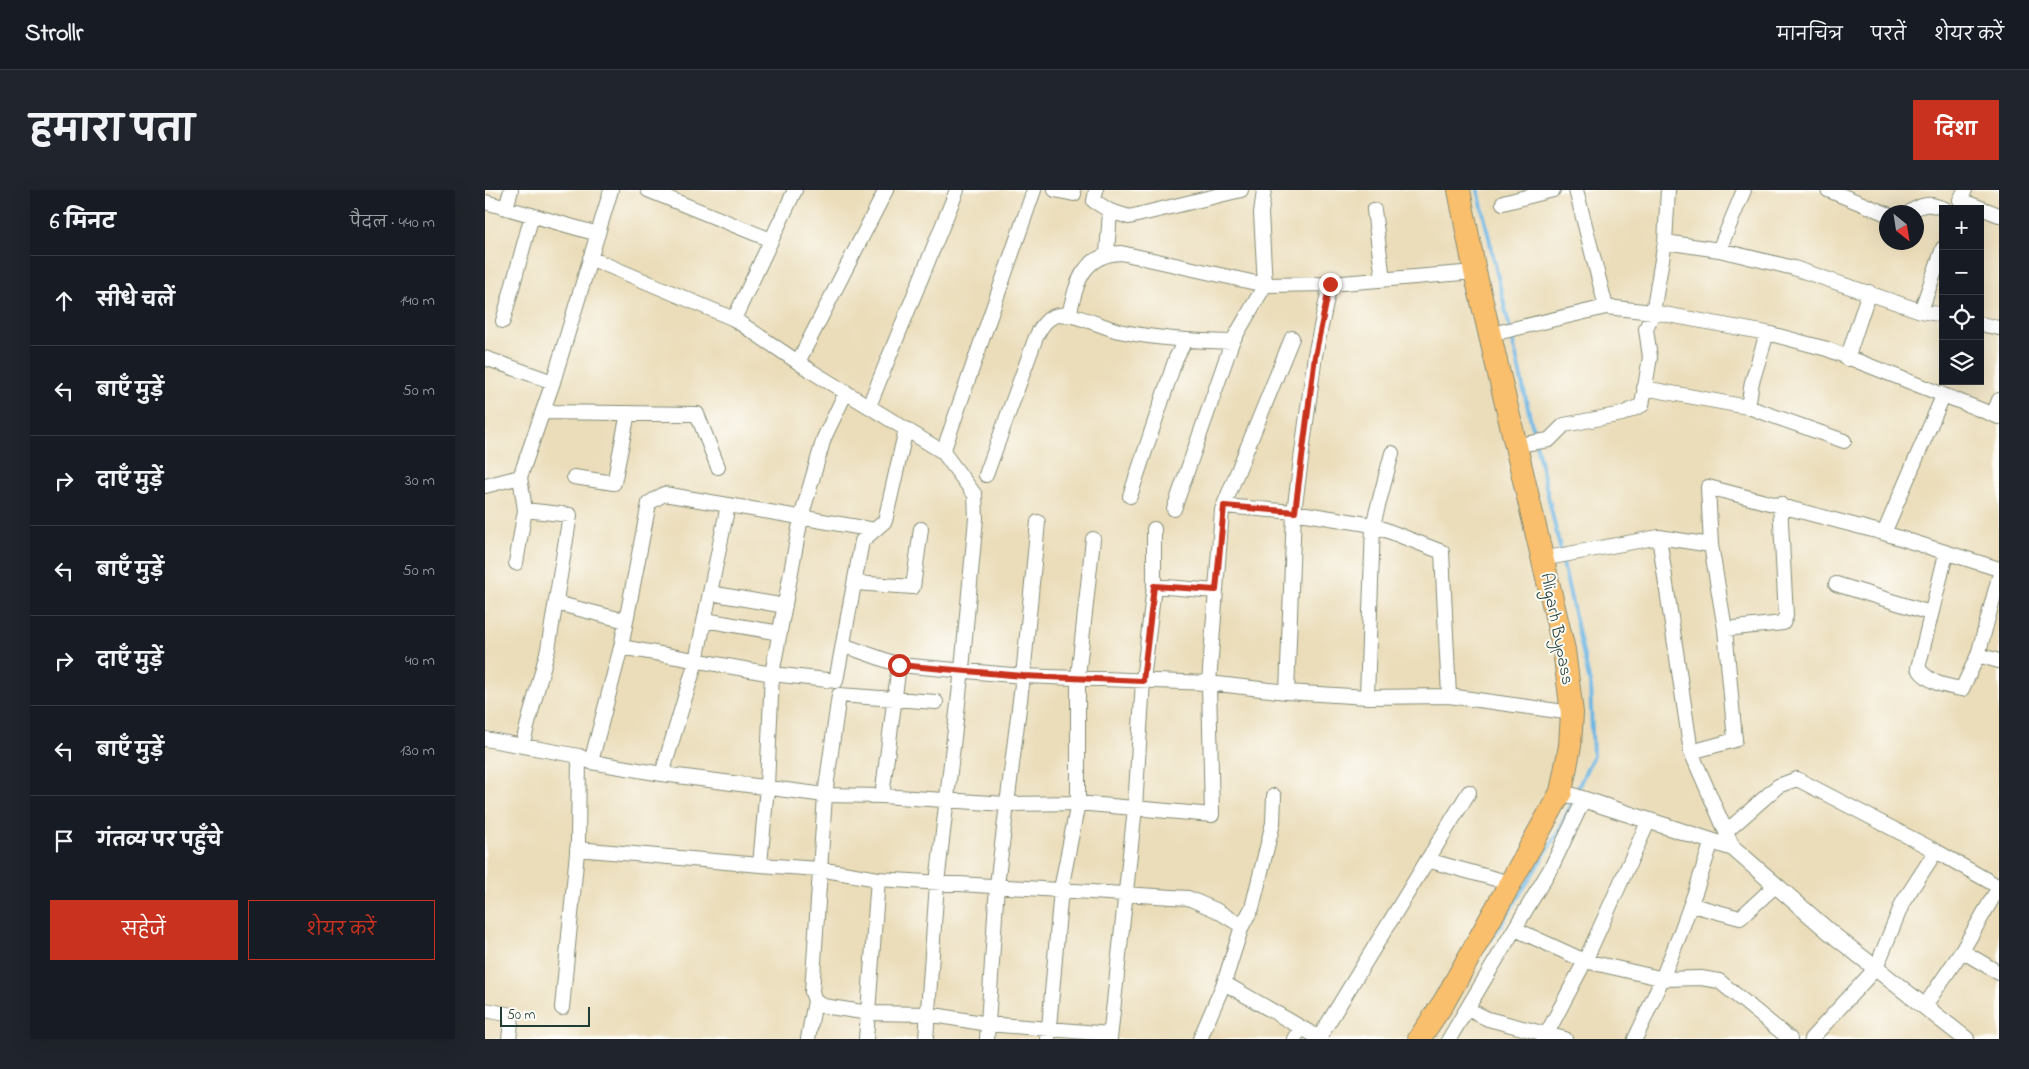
<!DOCTYPE html>
<html lang="hi">
<meta charset="utf-8">
<style>
body{margin:0;font-family:"Indie Flower","Playpen Sans Deva",sans-serif;background:#20242c;color:#f1f3f6}
.controls{position:absolute;right:15px;top:15px;display:grid;overflow:hidden;border-radius:0px;box-shadow:0 5px 20px #0002}
.controls button{width:45px;height:45px;display:grid;place-items:center;padding:0;border:0;border-bottom:1px solid #363941;background:#171b24;color:#f1f3f6;font:25px sans-serif}
.compass{position:absolute;left:1394px;top:15px;width:45px;height:45px;border-radius:50%;background:#171b24;box-shadow:0 5px 20px #0002;rotate:150deg}
.scale{position:absolute;left:15px;bottom:12px;width:90px;box-sizing:border-box;padding-left:5px;border:2px solid #1f3d34;border-top:0;font-size:14px;line-height:18px;white-space:nowrap;color:#1f3d34;-webkit-text-stroke:4px #fdfcf7;paint-order:stroke}
.stop{position:absolute;width:15px;height:15px;margin:-11px;border:4px solid #c8321e;border-radius:50%;background:#fff}
.stop.end{background:#c8321e;border-color:#fff;box-shadow:0 1px 5px #0008}
.list{margin:0;padding:0;list-style:none}
h2{display:flex;justify-content:space-between;align-items:center;height:65px;margin:0;padding:0 20px;font-size:21px}
h2 small{font-size:16px;font-weight:400;color:#9ea1a6}
.list li{display:grid;grid-template-columns:32px 1fr auto;gap:15px;align-items:center;box-sizing:border-box;height:90px;padding:0 20px;border-top:1px solid #363941}
.list b{display:block;font-size:19px;white-space:nowrap}
.list em{font-size:16px;font-style:normal;color:#9ea1a6}
.actions{display:flex;gap:10px;padding:15px 20px}
.actions a{flex:1;padding:11px 0;border:1px solid #c8321e;border-radius:0px;text-align:center;font-size:18px;color:#c8321e}
.actions .main{background:#c8321e;color:#fff}
.icon{flex:none;width:28px;height:28px;fill:none;stroke:currentColor;stroke-width:2;stroke-linecap:round;stroke-linejoin:round}
.map{position:relative;flex:none;width:1514px;height:849px;overflow:hidden;border-radius:0px}
header{display:flex;align-items:center;gap:30px;box-sizing:border-box;height:70px;padding:0 25px;background:#171b24;border-bottom:1px solid #363941}
header strong{font-size:24px}
nav{display:flex;gap:28px;margin-inline-start:auto;font-size:18px}
.intro{display:flex;align-items:center;justify-content:space-between;box-sizing:border-box;height:120px;padding:0 30px}
h1{margin:0;font-size:35px}
.button{padding:12px 22px;border-radius:0px;background:#c8321e;color:#fff;font-size:18px;font-weight:700}
main{display:flex;gap:30px;padding:0 30px}
aside{flex:1;background:#171b24;border-radius:0px;box-shadow:0 5px 20px #0002}
.map>svg:first-child{display:block}
</style>
<header>
<strong>Strollr</strong>
<nav><a>मानचित्र</a><a>परतें</a><a>शेयर करें</a></nav>
</header>
<div class="intro"><h1>हमारा पता</h1><a class="button">दिशा</a></div>
<main>
<aside>
<h2>6 मिनट<small>पैदल · 440 m</small></h2>
<ul class="list">
<li><svg class="icon" aria-label="ahead" viewBox="0 0 24 24"><path d="M12 20V5M6 11l6-6 6 6"/></svg><div><b>सीधे चलें</b></div><em>140 m</em></li>
<li><svg class="icon" aria-label="left" viewBox="0 0 24 24"><path d="M17 20v-9H6M10 6l-5 5 5 5"/></svg><div><b>बाएँ मुड़ें</b></div><em>50 m</em></li>
<li><svg class="icon" aria-label="right" viewBox="0 0 24 24"><path d="M7 20v-9h11M14 6l5 5-5 5"/></svg><div><b>दाएँ मुड़ें</b></div><em>30 m</em></li>
<li><svg class="icon" aria-label="left" viewBox="0 0 24 24"><path d="M17 20v-9H6M10 6l-5 5 5 5"/></svg><div><b>बाएँ मुड़ें</b></div><em>50 m</em></li>
<li><svg class="icon" aria-label="right" viewBox="0 0 24 24"><path d="M7 20v-9h11M14 6l5 5-5 5"/></svg><div><b>दाएँ मुड़ें</b></div><em>40 m</em></li>
<li><svg class="icon" aria-label="left" viewBox="0 0 24 24"><path d="M17 20v-9H6M10 6l-5 5 5 5"/></svg><div><b>बाएँ मुड़ें</b></div><em>130 m</em></li>
<li><svg class="icon" aria-label="arrive" viewBox="0 0 24 24"><path d="M6 21V4h12l-3 4 3 4H6"/></svg><div><b>गंतव्य पर पहुँचे</b></div></li>
</ul>
<div class="actions"><a class="main">सहेजें</a><a>शेयर करें</a></div>
</aside>
<div class="map">
<svg width="1514" height="849" viewBox="0 0 1514 849">
<rect width="100%" height="100%" fill="#fdfcf7"/>
<filter id="ink" filterUnits="userSpaceOnUse"><feTurbulence type="fractalNoise" baseFrequency=".02" numOctaves="2"/><feDisplacementMap in="SourceGraphic" scale="10" xChannelSelector="R" yChannelSelector="G"/><feConvolveMatrix kernelMatrix="1 2 1 2 8 2 1 2 1" color-interpolation-filters="sRGB"/></filter>
<filter id="wash" filterUnits="userSpaceOnUse"><feTurbulence type="fractalNoise" baseFrequency=".0096" numOctaves="4" result="noise"/><feDisplacementMap in="SourceGraphic" scale="20" xChannelSelector="R" yChannelSelector="G"/><feGaussianBlur stdDeviation="1.12" result="paint"/><feColorMatrix in="noise" values="0 0 0 0 0 0 0 0 0 0 0 0 0 0 0 0 0 1.4 0 .05"/><feComposite in="paint" operator="in"/></filter>
<g filter="url(#wash)">
<rect width="100%" height="100%" fill="#ebddba"/>
<g fill="none" stroke-linecap="round" stroke-linejoin="round">
<path stroke="#6bb6e4" stroke-width="4" d="M993,0L1076,362
M1077,369L1105,493L1108,566L1091,602
M1007,749L1074,641L1087,611"/>
</g>
</g>
<g filter="url(#ink)">
<g fill="none" stroke-linecap="round" stroke-linejoin="round">
<g stroke="#858d77" stroke-width="16">
<path id="minor" d="M163,0L286,50
M570,0L589,4
M611,0L609,11L625,21L644,27L756,0
M779,0L776,23L780,95L845,94L990,82
M1091,0L1121,117
M1343,0L1402,24
M1480,0L1475,10L1514,25
M0,12L113,44
M1018,13L1068,0
M21,18L26,0
M889,20L898,89
M1425,22C1438,13 1445,13 1460,19
M1180,52L1234,60L1309,78L1436,121L1458,125
M1234,60L1259,0
M622,64L625,21
M105,68L249,129L326,181L458,262L490,305L491,328L477,479L452,693L441,849
M1436,121L1458,58
M584,125C592,92 597,65 636,63L780,95L747,152L689,319
M249,129L310,0
M18,131L47,25
M1495,134L1514,138
M1282,143L1267,192L1263,217L1359,251
M1007,144L1121,117L1168,122L1282,143L1342,159L1514,227
M0,168L68,192
M1362,169L1384,102
M313,172L401,0
M1159,198L1263,217
M384,216L472,0
M58,222L212,224L233,277
M1508,225L1514,210
M1032,255L1064,250L1079,235L1137,224L1157,215L1165,167L1161,139L1168,122L1180,52L1183,0
M458,262L549,0
M501,285L551,147C556,137 562,126 575,125C589,123 618,137 634,141C671,149 709,151 747,152
M89,287L129,293L143,223
M0,296L35,287
M645,306L691,168L700,151
M739,316L809,322L888,335L957,362L964,506
M40,320L35,287L68,192L126,0
M1399,343L1458,206
M1174,347L1206,562L1248,658
M1226,355L1223,297L1399,343L1514,379
M1461,364L1433,478C1444,493 1459,496 1477,499L1493,465
M1057,369L1174,347L1226,355L1240,439L1250,550L1206,562
M31,373L40,320L85,325L63,459L37,556
M1514,387L1493,465L1514,471
M370,393L428,397L436,339
M1351,394L1445,423
M669,396L731,401
M225,403L300,416
M71,413L141,431
M220,430L295,443
M1240,439L1298,433L1301,426L1295,314
M358,455L414,475L538,486L724,493L802,502L882,507L964,506L1087,523
M136,457L287,484L316,328L339,248L361,202
M802,502L809,322L830,165L845,94
M882,507L888,335L907,263
M451,512L354,505L340,605L327,802L330,811L338,816L384,823L443,824L503,834L625,844
M0,549L94,566L106,572L177,584L340,605L397,606L521,614L593,613L727,625L724,493L737,320L807,148
M106,572L136,457L164,313L179,304L390,340
M177,584L211,471L243,315
M397,606L414,475
M1242,641L1293,596L1312,589L1451,661L1514,697
M92,659L275,675L282,596L287,484L351,491L377,351L400,331L421,239
M942,670L1025,693
M275,675L334,679L393,689L703,708L731,720L757,736
M1207,715L1255,728L1291,695
M1030,739L1100,771L1179,789L1216,788L1234,791L1305,849
M1477,761L1514,783
M739,793L836,849
M1439,817L1477,761L1514,697
M77,818L93,652L94,566
M982,819L1003,829L1080,849
M0,820L27,825L24,849
M834,848L984,602
M323,849L330,811
M381,849L393,689
M502,849L512,695L538,486L553,332
M563,849L576,699L593,613V487L608,349
M625,849L650,618L658,491L669,396V339
M715,849L739,793L757,736L767,718L788,633L789,606
M809,849L816,838
M964,849L1067,676L1099,609
M1059,849L1100,771L1164,630
M1150,849C1181,784 1206,719 1227,651
M1326,849L1391,778L1418,712L1451,661"/>
</g>
<g stroke="#858d77" stroke-width="18">
<path id="tertiary" d="M1076,602L1248,658L1347,744L1481,849"/>
</g>
<g stroke="#858d77" stroke-width="24">
<path id="trunk" d="M934,849L959,812L1076,602L1085,556L1087,523L1079,460L990,82L974,0"/>
</g>
<use href="#minor" stroke="#fff" stroke-width="14"/>
<use href="#tertiary" stroke="#fff" stroke-width="16"/>
<use href="#trunk" stroke="#f9bf6d" stroke-width="22"/>
</g>
</g>
<g fill="none" stroke-linecap="round" stroke-linejoin="round" filter="url(#ink)">
<path stroke="#c8321e" stroke-width="6" d="M414,475L538,486L658,491L669,396L731,400L739,316L810,322L830,166L845,94"/>
</g>
<g text-anchor="middle" dominant-baseline="central" stroke-width="4" stroke-linejoin="round" paint-order="stroke">
<g font-size="18" fill="#1f3d34" stroke="#fdfcf7">
<text transform="translate(1071 439) rotate(79)">Aligarh Bypass</text>
</g>
</g>
</svg>
<div class="controls">
<button>+</button>
<button>−</button>
<button><svg class="icon" aria-label="locate" viewBox="0 0 24 24"><circle cx="12" cy="12" r="6"/><path d="M12 2v4M12 18v4M2 12h4M18 12h4"/></svg></button>
<button><svg class="icon" aria-label="layers" viewBox="0 0 24 24"><path d="M12 4l9 5-9 5-9-5zM3 14l9 5 9-5"/></svg></button>
</div>
<svg class="compass" viewBox="-18 -18 36 36"><path d="M0-13l5 13h-10z" fill="#e53935"/><path d="M0 13l5-13h-10z" fill="#9ea1a6"/></svg>
<div class="scale">50 m</div>
<div class="stop" style="left:414px;top:475px"></div>
<div class="stop end" style="left:845px;top:94px"></div>
</div>
</main>
